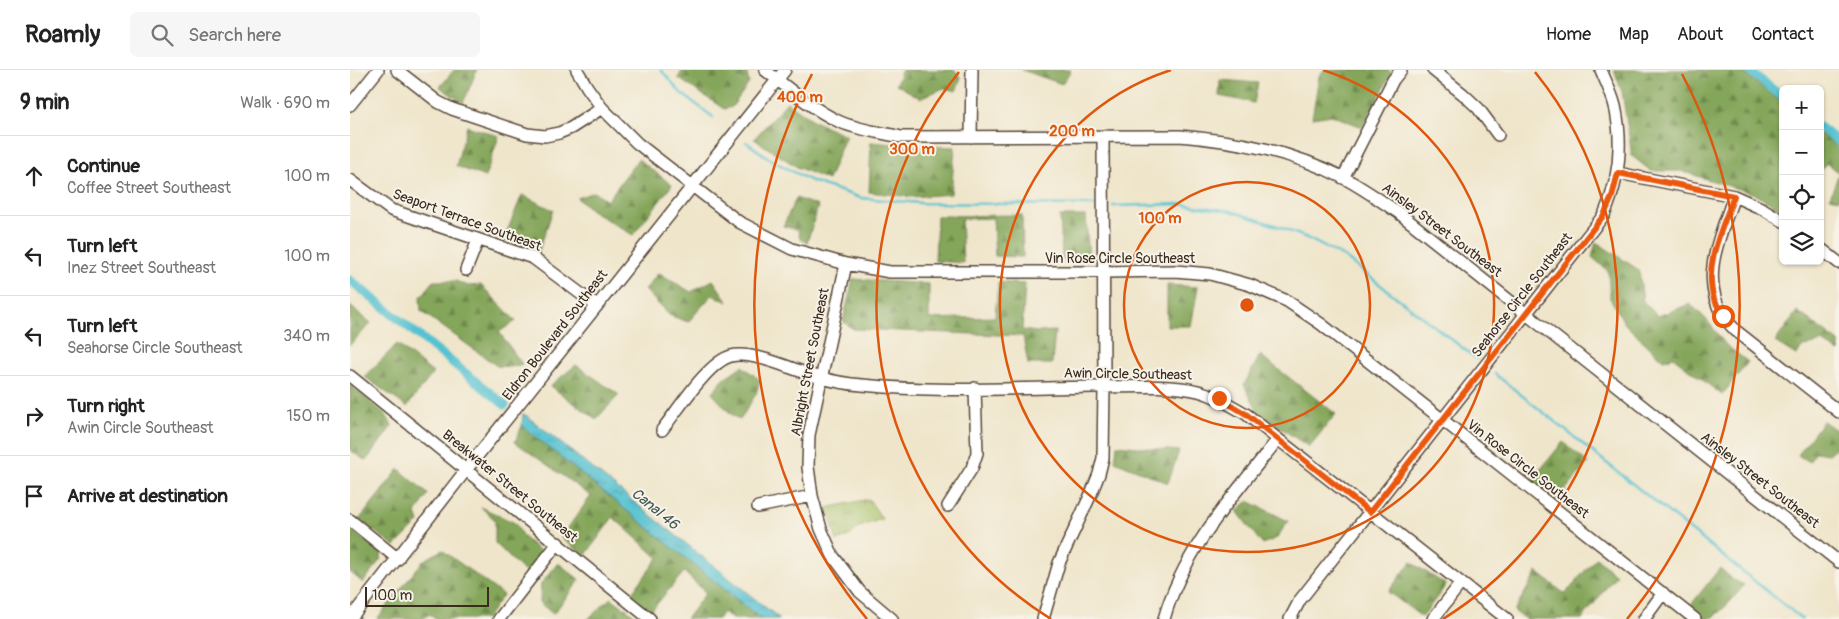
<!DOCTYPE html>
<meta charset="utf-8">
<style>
body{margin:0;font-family:Pangolin,sans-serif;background:#f6f6f6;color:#222}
.controls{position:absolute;right:15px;top:15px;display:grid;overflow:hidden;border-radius:8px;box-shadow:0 1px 4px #0004}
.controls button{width:45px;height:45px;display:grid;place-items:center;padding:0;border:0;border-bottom:1px solid #e0e0e0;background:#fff;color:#222;font:25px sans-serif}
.scale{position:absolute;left:15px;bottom:12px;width:124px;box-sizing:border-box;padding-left:5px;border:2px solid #3b2a1e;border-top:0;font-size:14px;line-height:18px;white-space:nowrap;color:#3b2a1e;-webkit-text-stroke:4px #f7f3e8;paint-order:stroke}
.stop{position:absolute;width:15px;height:15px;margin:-11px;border:4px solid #ea580c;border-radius:50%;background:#fff}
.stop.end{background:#ea580c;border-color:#fff;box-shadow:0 1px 5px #0008}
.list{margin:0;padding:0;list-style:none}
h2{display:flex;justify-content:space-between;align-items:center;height:65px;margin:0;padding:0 20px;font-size:21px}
h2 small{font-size:16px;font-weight:400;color:#767676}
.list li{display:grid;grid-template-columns:32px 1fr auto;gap:15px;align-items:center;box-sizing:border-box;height:80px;padding:0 20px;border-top:1px solid #e0e0e0}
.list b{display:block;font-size:19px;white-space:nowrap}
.list p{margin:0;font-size:16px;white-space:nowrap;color:#767676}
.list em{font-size:16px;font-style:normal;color:#767676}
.icon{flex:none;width:28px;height:28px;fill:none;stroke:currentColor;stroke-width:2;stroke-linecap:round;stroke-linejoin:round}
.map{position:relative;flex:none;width:1489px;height:549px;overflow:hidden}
header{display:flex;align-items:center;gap:30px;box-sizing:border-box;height:70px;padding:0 25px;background:#fff;border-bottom:1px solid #e0e0e0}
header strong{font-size:24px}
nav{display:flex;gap:28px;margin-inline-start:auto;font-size:18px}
.search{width:350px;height:45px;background:#f6f6f6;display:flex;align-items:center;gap:12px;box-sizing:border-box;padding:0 18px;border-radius:8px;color:#767676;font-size:19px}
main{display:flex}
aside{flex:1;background:#fff}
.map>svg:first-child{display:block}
</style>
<header>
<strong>Roamly</strong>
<div class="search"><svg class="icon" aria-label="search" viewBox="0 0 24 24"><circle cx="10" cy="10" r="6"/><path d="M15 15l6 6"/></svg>Search here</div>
<nav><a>Home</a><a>Map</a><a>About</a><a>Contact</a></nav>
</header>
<main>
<aside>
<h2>9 min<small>Walk · 690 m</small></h2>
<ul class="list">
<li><svg class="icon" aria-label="ahead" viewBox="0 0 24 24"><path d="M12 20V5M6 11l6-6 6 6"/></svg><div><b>Continue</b><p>Coffee Street Southeast</p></div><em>100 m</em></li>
<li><svg class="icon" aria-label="left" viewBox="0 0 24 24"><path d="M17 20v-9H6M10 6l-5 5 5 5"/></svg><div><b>Turn left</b><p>Inez Street Southeast</p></div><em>100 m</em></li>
<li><svg class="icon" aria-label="left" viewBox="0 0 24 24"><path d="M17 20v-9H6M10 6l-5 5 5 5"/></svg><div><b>Turn left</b><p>Seahorse Circle Southeast</p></div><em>340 m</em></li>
<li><svg class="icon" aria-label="right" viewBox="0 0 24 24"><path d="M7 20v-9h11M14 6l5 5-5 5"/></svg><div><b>Turn right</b><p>Awin Circle Southeast</p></div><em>150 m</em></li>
<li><svg class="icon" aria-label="arrive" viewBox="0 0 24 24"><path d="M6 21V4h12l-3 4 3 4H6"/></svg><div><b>Arrive at destination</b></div></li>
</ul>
</aside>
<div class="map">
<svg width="1489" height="549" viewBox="0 0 1489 549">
<defs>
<pattern id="grass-tufts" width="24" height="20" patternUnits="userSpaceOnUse" patternTransform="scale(1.25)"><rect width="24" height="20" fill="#a5bf65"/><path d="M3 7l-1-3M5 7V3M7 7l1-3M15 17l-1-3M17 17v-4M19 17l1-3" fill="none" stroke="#889b53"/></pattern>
<pattern id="forest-firs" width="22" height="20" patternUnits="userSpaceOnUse" patternTransform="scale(1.25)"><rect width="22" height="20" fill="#84a65a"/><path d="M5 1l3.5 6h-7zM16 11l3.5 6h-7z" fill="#6d874a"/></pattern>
<pattern id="water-ripples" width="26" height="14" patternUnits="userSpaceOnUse" patternTransform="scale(1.25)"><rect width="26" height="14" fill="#57c2d1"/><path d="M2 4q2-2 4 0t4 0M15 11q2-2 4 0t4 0" fill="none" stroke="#499ea9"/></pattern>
</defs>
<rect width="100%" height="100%" fill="#f7f3e8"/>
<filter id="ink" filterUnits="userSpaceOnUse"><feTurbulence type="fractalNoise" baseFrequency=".02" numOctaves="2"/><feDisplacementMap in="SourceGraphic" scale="10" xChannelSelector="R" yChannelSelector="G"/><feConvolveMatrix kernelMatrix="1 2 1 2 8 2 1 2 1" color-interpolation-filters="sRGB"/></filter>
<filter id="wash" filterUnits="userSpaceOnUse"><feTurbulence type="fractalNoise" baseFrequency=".0096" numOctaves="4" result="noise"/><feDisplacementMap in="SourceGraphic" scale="20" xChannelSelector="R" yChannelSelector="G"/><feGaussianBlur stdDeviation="1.12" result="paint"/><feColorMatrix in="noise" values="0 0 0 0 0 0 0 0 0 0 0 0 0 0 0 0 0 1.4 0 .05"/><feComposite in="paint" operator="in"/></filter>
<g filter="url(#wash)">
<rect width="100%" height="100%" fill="#efe5ca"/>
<path fill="url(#grass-tufts)" stroke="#707442" d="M519,429L532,449L509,457L501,465L487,471L477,438Z"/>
<path fill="url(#forest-firs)" stroke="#60683c" d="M104,0H127L113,33L90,17Z
M333,0H396L399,13L382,37L374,39L328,8Z
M552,0H605L611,8L606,21L594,18L570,28L546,14Z
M672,0H721L712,14Z
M974,0H1038L1042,3L1012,57L982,45L962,48L969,6Z
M1264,0H1390L1433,33V141L1405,124L1331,101H1301L1282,86L1272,22Z
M870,10L908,13L904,33L869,26Z
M437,32L466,52L496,65L478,110L447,97L404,69Z
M117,56L149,66L135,107L106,96Z
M1470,63L1489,78V129L1480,127L1489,103L1476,93L1470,103Z
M521,72L566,76L605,77L601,124L561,127L519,122Z
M288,89L322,115L283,165L244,142L227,128L244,122L257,131Z
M172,125L203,140L188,183L153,171Z
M446,128L468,136L457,173L450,169L448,160L433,156Z
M672,145L673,187L645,186L643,148L611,149L613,193L585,191L587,146Z
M710,146H736L739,190L712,191Z
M1246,172L1289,200L1293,231L1308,246L1340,234L1356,249L1376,275L1398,292L1372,325L1323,287L1313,290L1275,254L1260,228L1258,201L1242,187Z
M308,203L341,222L363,210L378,232L362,225L338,252L319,245L295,220Z
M503,209L579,214V249L645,247L648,212L675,214L672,260L687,262L705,261L702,294H678L673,266L503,259L493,251Z
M84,211H106L118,216L131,215L166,251L149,262L172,294L161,297L147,296L71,241L70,228Z
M817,215L848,217L841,256H817Z
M0,236L21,253L0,275Z
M1447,241L1489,272V282L1472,272L1453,277L1446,285L1425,272Z
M47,274L83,303L57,337L15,307Z
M910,285L986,344L959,377L909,343L894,315Z
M226,295L269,325L246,349L200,316Z
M392,296L410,310L406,324L390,350L380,343L362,323L373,309Z
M0,315L36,345L42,356L16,391L0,380Z
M1473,351L1489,362V375L1478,384L1466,382L1459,392L1448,385Z
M172,356L411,549H383L373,542L368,549H336L356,523L334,502L301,541L280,526L308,488L263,447L235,486L211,467L241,426L165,372Z
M1213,372L1238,393L1207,430L1180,412Z
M767,375L829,381L818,413L765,391Z
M49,399L78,424L66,443L69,452L45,476L9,450Z
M898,431L938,451L927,468L912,474L887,441Z
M131,437L165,453L173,467L191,482L178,504L168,496L145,473V450Z
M3,461L32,484L30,490L13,513L0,502V464Z
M92,480L153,525L136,549H85L79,544L74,549H27L73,491Z
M1246,488L1266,505L1232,549H1175L1164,541L1187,502L1215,524Z
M1061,492L1096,515L1072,547L1038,522Z
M208,493L230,510L203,544L190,533L191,514Z
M1370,498L1382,509L1394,515C1388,523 1367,549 1356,549C1351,546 1345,540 1340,536Z
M261,528L283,544V549H238Z"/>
<path fill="url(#water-ripples)" stroke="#497678" d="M173,344L177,346L430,549H411L172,356Z"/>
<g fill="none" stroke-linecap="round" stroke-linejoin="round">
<path stroke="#57c2d1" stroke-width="2.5" d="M311,0L331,23L363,47
M396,72L423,91L461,111L511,128L571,133L745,135
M763,136L830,134L881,141L927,156L957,168L994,187L1127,289
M1145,304L1452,549"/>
<path stroke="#57c2d1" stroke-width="9" d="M1398,0L1433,27
M1470,57L1489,72
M0,210L155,335"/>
</g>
</g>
<g filter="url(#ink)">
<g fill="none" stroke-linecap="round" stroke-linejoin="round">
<g stroke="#564638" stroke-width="14">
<path id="minor" d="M47,0L88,32L102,39L177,64L195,66L209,63L221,58L252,38
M227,0L237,17L252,38L287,73L389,152L442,179L496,194L540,202H753L825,201L860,204L900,215L937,231L971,254L1345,549
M415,0C438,18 461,38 488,51C507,60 530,62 551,67L830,66C887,71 942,81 994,108C1013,118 1031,131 1049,143L1489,492
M1083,0L1113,24L1128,38L1148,65
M0,35L28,0
M621,67L622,0
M1268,103L1384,126L1413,139L1433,151
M993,108L1043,10L1051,0
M0,110L41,140L183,188L247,236
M1384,126C1371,164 1349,207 1373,246C1376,251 1381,255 1385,260L1489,342
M1470,178L1489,193
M496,194L459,365L458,397L462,426L471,459L483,486L510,522L542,549
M116,200L128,170
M0,306L300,549
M312,360C328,340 358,292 381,286C402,280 446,301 468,307C482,311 498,314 512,315C588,323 666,318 743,317C772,317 820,314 848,321C865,325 880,335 896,344L1157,549
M598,436L622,398L627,383L625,318
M408,437L462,426
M0,450L48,489
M0,549L116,400L435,0
M149,549L208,473
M693,549L709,493L741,424L749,404L753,388L754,317L753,66
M814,549C833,480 884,425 928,369
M940,549L950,530L1254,145C1269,111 1273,73 1265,36C1262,24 1256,12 1251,0
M1083,549L1111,513
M1294,549L1313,523"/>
</g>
<use href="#minor" stroke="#fff" stroke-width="11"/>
</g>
</g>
<g fill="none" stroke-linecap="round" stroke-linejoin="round" filter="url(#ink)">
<path stroke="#ea580c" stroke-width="6" d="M869,328L896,344L1020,442L1254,145L1262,127L1268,103L1384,126C1373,157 1353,195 1364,229C1367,235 1370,240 1373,246"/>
</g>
<g fill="none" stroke="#df570d" stroke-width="2.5">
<circle cx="897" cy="235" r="123"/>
<path d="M973 0A247 247 0 1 1 821 0"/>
<path d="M701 549A370 370 0 0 1 609 2M1185 2A370 370 0 0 1 1093 549"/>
<path d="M517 549A493 493 0 0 1 462 4M1332 4A493 493 0 0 1 1277 549"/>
</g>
<g text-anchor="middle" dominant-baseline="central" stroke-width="4" stroke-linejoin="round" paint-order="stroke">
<g font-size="14" fill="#3b2a1e" stroke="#f7f3e8">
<text transform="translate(117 150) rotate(20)">Seaport Terrace Southeast</text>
<text transform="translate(1092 160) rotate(37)">Ainsley Street Southeast</text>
<text x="770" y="188">Vin Rose Circle Southeast</text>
<text transform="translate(1172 225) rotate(-52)">Seahorse Circle Southeast</text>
<text transform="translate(205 265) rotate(-52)">Eldron Boulevard Southeast</text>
<text transform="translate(460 292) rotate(-79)">Albright Street Southeast</text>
<text transform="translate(778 304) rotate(1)">Awin Circle Southeast</text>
<text transform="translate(1178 399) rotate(38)">Vin Rose Circle Southeast</text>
<text transform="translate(1410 410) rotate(38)">Ainsley Street Southeast</text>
<text transform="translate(160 416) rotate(39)">Breakwater Street Southeast</text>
</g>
<g font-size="15" font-style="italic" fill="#435854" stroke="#f7f3e8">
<text transform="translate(305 439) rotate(39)">Canal 46</text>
</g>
</g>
<circle cx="897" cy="235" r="8" fill="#df570d" stroke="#f7f3e8" stroke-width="2.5"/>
<g font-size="15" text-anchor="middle" font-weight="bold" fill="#df570d" stroke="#f7f3e8" stroke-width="4" stroke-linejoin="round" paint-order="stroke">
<text x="450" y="32">400 m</text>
<text x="722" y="66">200 m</text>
<text x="562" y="84">300 m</text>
<text x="810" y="153">100 m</text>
</g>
</svg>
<div class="controls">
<button>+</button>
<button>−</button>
<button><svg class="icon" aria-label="locate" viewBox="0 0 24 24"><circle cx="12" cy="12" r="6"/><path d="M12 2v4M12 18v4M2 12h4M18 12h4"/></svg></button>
<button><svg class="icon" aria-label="layers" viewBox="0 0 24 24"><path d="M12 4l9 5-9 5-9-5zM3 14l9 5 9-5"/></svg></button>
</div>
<div class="scale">100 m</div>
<div class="stop" style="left:1373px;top:246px"></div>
<div class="stop end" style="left:869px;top:328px"></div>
</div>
</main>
